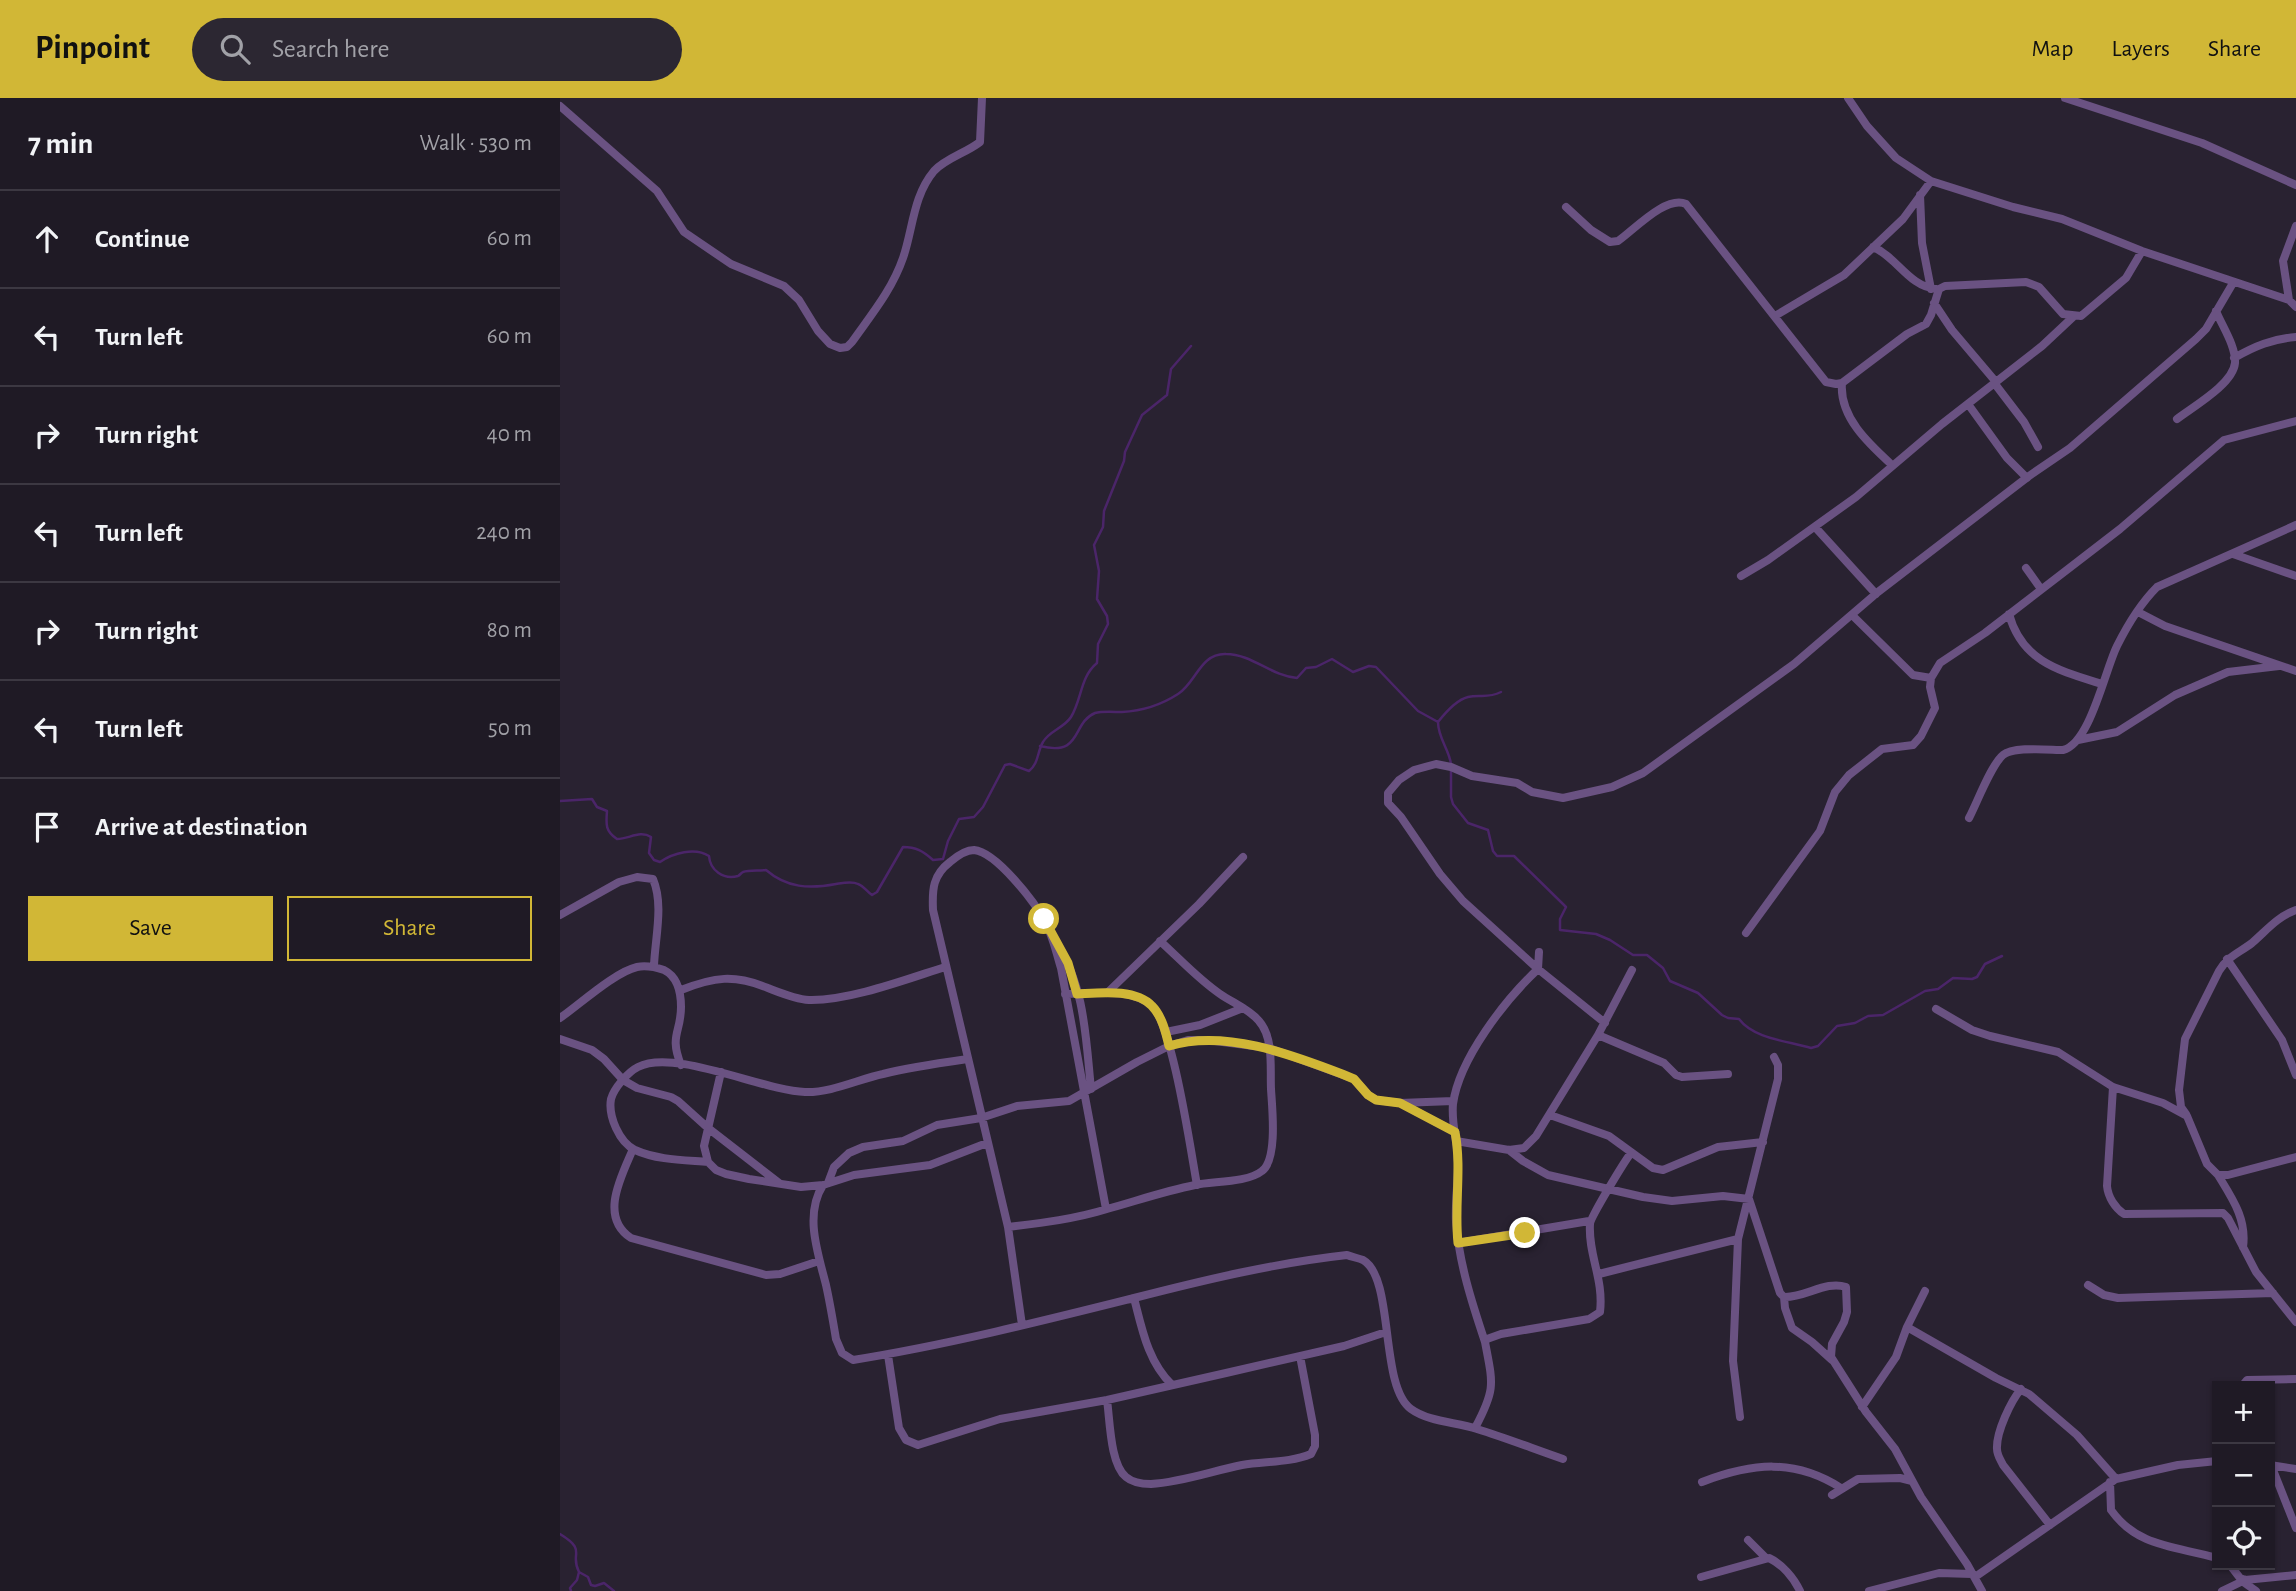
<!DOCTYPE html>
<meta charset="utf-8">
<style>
body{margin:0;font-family:"Alegreya Sans",sans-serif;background:#2c2732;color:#f1f3f6}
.controls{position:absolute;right:21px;bottom:21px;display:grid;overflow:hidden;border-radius:0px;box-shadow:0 2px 5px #0004}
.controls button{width:63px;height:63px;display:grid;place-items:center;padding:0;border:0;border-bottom:2px solid #3c3842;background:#1f1a25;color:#f1f3f6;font:35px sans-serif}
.stop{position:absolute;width:21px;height:21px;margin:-16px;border:5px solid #d1b736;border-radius:50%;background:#fff}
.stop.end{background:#d1b736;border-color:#fff;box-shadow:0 2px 7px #0008}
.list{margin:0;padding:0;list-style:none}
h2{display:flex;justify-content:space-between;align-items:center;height:91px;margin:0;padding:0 28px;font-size:30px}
h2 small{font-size:23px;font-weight:400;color:#a1a1a7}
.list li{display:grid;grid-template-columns:46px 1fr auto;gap:21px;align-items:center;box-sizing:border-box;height:98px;padding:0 28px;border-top:2px solid #3c3842}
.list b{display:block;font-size:26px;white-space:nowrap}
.list em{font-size:23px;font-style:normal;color:#a1a1a7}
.actions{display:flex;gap:14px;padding:21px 28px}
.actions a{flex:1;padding:16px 0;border:2px solid #d1b736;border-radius:0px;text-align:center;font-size:24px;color:#d1b736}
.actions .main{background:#d1b736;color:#111}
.icon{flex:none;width:38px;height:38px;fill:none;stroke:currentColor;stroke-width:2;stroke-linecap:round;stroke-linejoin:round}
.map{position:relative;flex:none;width:1736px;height:1493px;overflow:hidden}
header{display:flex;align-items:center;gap:42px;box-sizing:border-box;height:98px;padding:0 35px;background:#d1b736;color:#111}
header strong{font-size:33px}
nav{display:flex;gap:38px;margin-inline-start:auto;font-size:24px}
.search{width:490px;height:63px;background:#2c2732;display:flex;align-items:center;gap:18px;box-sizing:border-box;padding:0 24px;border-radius:38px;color:#a1a1a7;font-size:26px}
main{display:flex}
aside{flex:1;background:#1f1a25}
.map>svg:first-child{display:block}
</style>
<header>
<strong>Pinpoint</strong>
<div class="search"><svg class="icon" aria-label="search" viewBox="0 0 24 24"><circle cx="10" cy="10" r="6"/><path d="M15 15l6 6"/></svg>Search here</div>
<nav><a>Map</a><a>Layers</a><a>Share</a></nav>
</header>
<main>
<aside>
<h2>7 min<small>Walk · 530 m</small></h2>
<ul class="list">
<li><svg class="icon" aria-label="ahead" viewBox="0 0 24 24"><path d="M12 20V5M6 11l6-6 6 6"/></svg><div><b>Continue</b></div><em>60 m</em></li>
<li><svg class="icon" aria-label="left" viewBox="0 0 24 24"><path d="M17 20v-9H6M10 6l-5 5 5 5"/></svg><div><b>Turn left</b></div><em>60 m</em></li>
<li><svg class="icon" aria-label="right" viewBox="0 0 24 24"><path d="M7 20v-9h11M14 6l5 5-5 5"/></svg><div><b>Turn right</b></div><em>40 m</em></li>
<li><svg class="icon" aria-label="left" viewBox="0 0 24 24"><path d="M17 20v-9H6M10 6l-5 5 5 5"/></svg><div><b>Turn left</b></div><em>240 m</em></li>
<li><svg class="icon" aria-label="right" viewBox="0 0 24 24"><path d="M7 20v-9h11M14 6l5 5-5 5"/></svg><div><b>Turn right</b></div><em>80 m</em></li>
<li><svg class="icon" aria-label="left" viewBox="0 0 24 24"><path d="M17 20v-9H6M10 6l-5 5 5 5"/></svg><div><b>Turn left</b></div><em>50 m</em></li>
<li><svg class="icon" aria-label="arrive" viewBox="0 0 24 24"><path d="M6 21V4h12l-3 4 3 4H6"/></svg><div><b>Arrive at destination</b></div></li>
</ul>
<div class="actions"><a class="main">Save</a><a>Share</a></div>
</aside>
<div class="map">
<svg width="1736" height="1493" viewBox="0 0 1736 1493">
<rect width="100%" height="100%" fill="#292231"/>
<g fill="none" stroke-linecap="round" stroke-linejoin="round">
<path stroke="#4b2569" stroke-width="2.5" d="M480,648C523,659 511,625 535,615C542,613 554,614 562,614C582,613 601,607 618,596C636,585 640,555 666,556C692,556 711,578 737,580L746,570L756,569L772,561L793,574L809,568L816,569L858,613L878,624
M891,666C889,651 878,640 878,624C885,615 896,602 908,599C920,596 927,601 941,594
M891,673V699L893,706L908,725L928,732L933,753L937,758H954L1004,807L1006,809L1000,821V832L1036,836L1050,842L1073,857H1087L1103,870L1110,883L1138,895L1162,917L1168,920L1179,921C1194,941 1228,943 1251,950L1258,948L1277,928L1295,925L1308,918L1323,917L1365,893L1378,891L1393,880L1412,881L1417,879L1425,866L1442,858
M0,703L32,701L37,709L47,713C46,726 45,733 57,741C69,741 80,732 91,739L89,755L94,762L100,764C113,755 135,749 149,758C150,772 163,782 178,778C180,777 181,775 183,774C189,772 199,773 206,772C227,790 249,791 276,786C283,785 292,783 298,786C304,788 307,794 312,797L317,794L343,749C356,749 363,753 373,762L383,761L388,743L399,721L414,719L423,709L445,667L450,666L469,673C479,665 477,654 483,644C489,633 504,630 511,619C522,601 520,579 537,565L538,546L548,526L547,518L537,501L539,473L534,447L543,429L544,413L564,363L565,354L582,317L607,297L611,271L631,248
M0,1436C28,1453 9,1455 19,1474L17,1482L10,1490L11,1493
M19,1474L28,1479L31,1487L35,1488L44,1485L54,1493"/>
<path stroke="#6a5282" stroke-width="8" d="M1288,0L1307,28L1336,60L1371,83L1453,109L1502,121L1582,153L1729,202L1736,209
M1505,0L1642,45L1736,87
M0,8L97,93L124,134L171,166L224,188L239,202L258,233L270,246L280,250L287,249L292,244C311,217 332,192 343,160C353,131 353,98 374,73C386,60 406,55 420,44L422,0
M1360,97L1362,145L1371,191
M1006,109L1031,132L1050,144L1058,143C1074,132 1106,97 1126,106L1266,284L1276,286L1282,285L1347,236L1366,226L1371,217L1379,191L1385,188L1466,184L1479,189L1503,216L1521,218L1566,180L1582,153
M1313,149C1337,159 1348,188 1376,191
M1729,202L1723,163L1736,128
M1374,205L1392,232L1436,284
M1215,218L1284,177L1343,121L1371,83
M1674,260C1695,248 1712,241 1736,239
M1282,285C1279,319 1309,346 1332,367
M1435,286L1464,324L1478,349
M1408,306L1447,360L1467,380
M1617,321C1634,308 1673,286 1675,265C1676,248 1662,228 1656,213
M1255,429L1316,496
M1673,456L1736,478
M1466,470L1481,491
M1181,478L1208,462L1296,399L1382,326L1482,248L1513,219
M1578,514L1605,528L1736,573
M1449,516C1462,564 1500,573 1542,586
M1292,517L1353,577L1371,580
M1518,642L1557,634L1615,597L1668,574L1719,568
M1409,720C1417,705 1431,667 1443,657C1453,648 1490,652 1503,652C1530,646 1545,572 1557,548C1567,528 1581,505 1597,489L1736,427
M0,817L59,784L77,779L93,781C104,807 95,840 94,868
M1186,835L1260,733L1275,694L1289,677L1322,651L1353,647L1361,638L1375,610L1370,589L1371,580L1380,565L1425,535L1560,431L1664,342L1736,323
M496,846C525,886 526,943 531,991
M1667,861L1722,942L1736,977
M121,892C154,879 174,876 208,890C221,895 235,901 249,902C289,903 347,881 385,869
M547,895L639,806L683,759
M505,896C531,896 567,889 590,906C612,921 631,1055 637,1087
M1376,911L1412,932L1430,938L1498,954L1553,989L1603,1005L1627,1018L1647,1066L1658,1077H1668L1736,1059
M0,920C20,906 55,874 77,869C87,867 95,869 104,872C118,879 121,894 121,909C121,935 109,937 121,967
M1045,925L978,871L903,803L880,776L841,719L828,705V695L839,682L854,672L876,666L891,669L912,678L957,685L972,694L1003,700L1052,689L1083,675L1234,566L1318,494L1469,378L1510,350L1636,241L1646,231L1673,185
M606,934L640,927L683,910
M1038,937L1104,965L1116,977L1122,979L1168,976
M0,941L32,952L44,961L63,982L77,990L111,999L118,1003L148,1030L219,1085
M161,974L144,1048L148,1064L156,1072L166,1076L189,1081L241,1089L263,1087
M1553,989L1547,1088C1548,1099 1555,1110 1564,1116L1663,1115L1668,1120L1696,1174L1736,1224
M842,1006L895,1034
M1626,1016L1621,1009L1619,992L1625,941L1659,873C1668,858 1679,855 1692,845C1707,832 1717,819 1736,812
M990,1017L1049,1038L1093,1070L1103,1072L1158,1049L1203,1044
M896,1043L949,1052L964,1050L976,1038L1038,937L1072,872
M427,1045L370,1067L294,1077L263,1087C244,1117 258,1155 266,1187C270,1205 273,1223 276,1241L282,1255L293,1262C387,1247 482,1223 574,1200C644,1182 715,1165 787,1157C792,1159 798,1160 803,1162C835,1180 819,1288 851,1311C869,1324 896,1324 917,1331C946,1340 974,1351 1003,1361
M73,1051C61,1079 39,1119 71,1140L206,1177L220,1176L259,1163
M949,1052L963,1063L988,1077L1083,1099L1112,1103L1163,1098L1189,1101L1220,1195L1224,1199C1245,1200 1266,1182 1286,1189L1287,1214L1284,1224L1272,1246L1271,1259L1306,1314L1335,1351L1361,1399L1407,1466L1422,1493
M148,1064C124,1062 97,1062 75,1052C59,1044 48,1018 51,1001C54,990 68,974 78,969C114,950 204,993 245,994C271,995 299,981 323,976C351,969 380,965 408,961
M1658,1077C1672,1100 1687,1121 1683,1149
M268,1085L274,1069L289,1055L303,1049L343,1043L377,1027L421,1020L457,1008L509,1003L577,964L609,948L628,942H647L709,950L794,981L808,997L816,1002L840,1005L893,1003
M448,1129C481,1125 515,1121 547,1111C576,1103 605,1093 635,1087C653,1083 687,1085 702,1073C718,1061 712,1009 711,991C710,970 714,940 699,923C689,911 673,905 660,896C638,881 620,861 600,843
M898,1145L1029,1123
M1039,1176L1178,1141
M1528,1187L1544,1197L1558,1200L1713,1195
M1224,1199L1225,1210L1232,1230L1252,1244L1272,1262
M574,1200C582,1231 588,1264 612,1287
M462,1227L448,1129L373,812C372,791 373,777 390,764C397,758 405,752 414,752C436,754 475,804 485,824C493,838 496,854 501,870L546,1111
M1347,1229L1436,1280L1469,1296L1517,1337L1556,1381
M925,1244C912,1205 899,1165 896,1124C895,1104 898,1085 898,1065C898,1045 891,1026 893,1006C899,961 945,902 978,871L979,854
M328,1257L339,1330L346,1342L358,1347L440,1321L547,1302L666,1275L784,1248L826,1234
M1682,1288L1687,1282L1736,1281
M1461,1291C1451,1303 1436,1334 1437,1351C1437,1357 1440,1361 1443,1367L1490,1427
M547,1302C550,1322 550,1366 566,1379C573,1385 582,1386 591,1386C622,1384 652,1373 682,1367C705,1363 729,1365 751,1356L755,1348V1337L740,1258
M1302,1309L1336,1259L1347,1229L1365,1193
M1180,1319L1173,1263L1178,1141L1218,981V967L1214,959
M915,1330C936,1291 933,1286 925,1244L927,1241L941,1236L1029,1221L1040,1214C1044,1181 1028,1157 1030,1126C1030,1120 1064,1064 1071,1055
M1710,1367L1736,1371
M1711,1367L1736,1430
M1142,1384C1192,1365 1234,1360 1281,1390
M1550,1384L1551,1412C1578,1450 1616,1448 1657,1460
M1272,1397L1298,1381L1340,1380L1352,1383
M1188,1442L1206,1460
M1670,1467L1680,1480L1685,1482L1736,1477
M1141,1479L1209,1460C1222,1466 1234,1480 1240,1493
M1415,1479L1556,1381L1618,1367L1657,1363
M1682,1483L1696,1493
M1309,1493L1379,1475L1412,1476
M1662,1493L1685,1482"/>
</g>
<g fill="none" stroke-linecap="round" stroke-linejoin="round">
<path stroke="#d1b736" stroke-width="9" d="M484,821L508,865L517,896C538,895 575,890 592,908C602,918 606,935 609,948C664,931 730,956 782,976L794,981L808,997L816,1002L840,1005L895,1034C902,1071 894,1108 898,1145L965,1135"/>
</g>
</svg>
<div class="controls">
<button>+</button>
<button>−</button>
<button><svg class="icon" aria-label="locate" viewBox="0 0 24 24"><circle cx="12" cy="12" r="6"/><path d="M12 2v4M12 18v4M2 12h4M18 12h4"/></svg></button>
</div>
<div class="stop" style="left:484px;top:821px"></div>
<div class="stop end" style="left:965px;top:1135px"></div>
</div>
</main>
